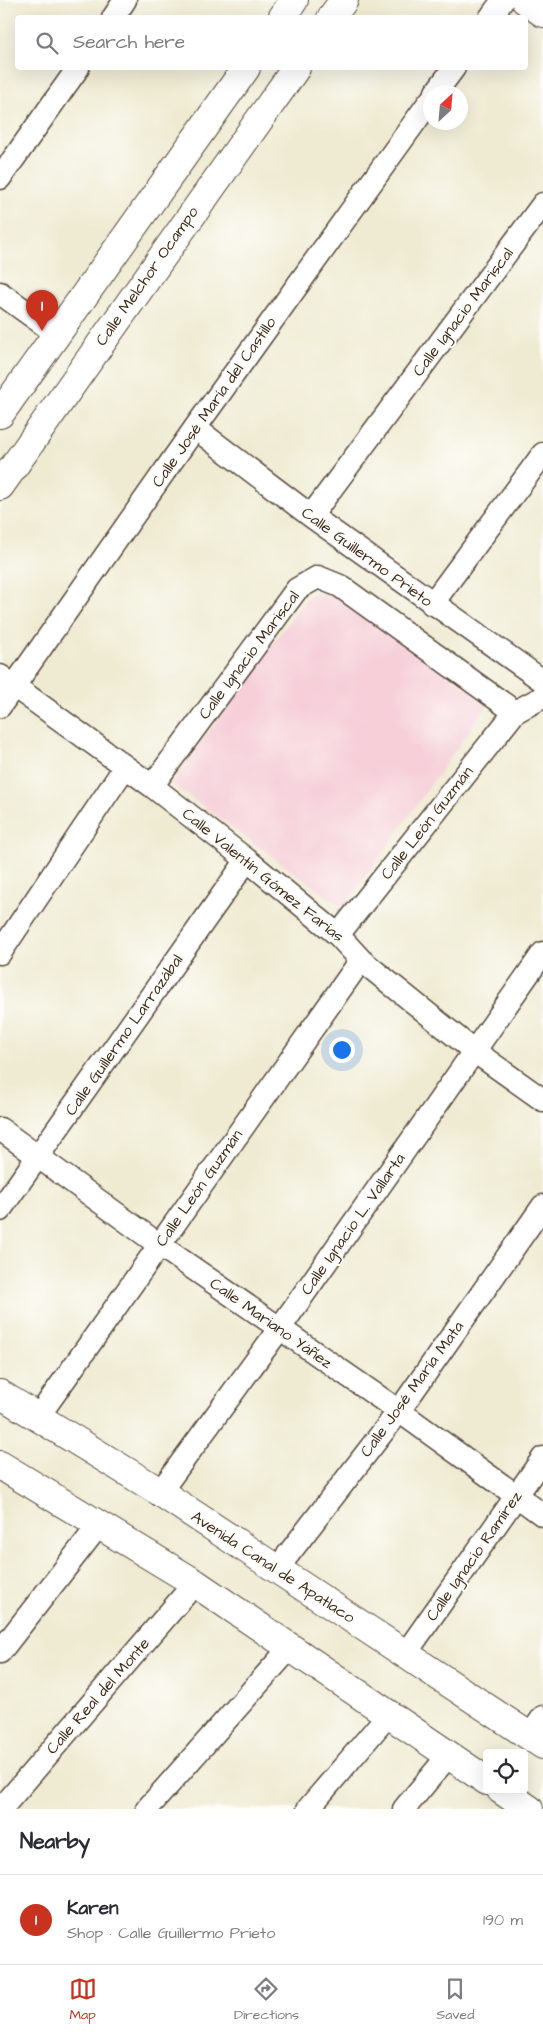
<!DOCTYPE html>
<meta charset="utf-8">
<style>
body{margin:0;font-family:"Architects Daughter",sans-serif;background:#f2f2f3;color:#2b2b33}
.controls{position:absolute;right:15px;bottom:15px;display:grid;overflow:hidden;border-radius:5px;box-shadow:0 5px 20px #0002}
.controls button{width:45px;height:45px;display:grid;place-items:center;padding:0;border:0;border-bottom:1px solid #e1e1e2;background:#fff;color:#2b2b33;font:25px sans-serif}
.compass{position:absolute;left:423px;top:85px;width:45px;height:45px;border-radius:50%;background:#fff;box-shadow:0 5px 20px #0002;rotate:26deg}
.you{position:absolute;left:341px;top:1049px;width:18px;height:18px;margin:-12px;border:4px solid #fff;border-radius:50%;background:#1a73e8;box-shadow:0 0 0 8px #1a73e833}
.badge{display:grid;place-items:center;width:32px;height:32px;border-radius:50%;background:#c8321e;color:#fff;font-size:16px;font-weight:700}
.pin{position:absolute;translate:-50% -41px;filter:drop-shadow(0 1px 2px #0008)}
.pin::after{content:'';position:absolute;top:26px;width:18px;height:15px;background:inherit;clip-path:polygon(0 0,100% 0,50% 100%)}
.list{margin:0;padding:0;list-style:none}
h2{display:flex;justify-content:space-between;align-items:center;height:65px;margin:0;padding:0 20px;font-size:21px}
h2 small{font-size:16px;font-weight:400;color:#7c7c81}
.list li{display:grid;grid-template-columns:32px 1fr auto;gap:15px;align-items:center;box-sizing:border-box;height:90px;padding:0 20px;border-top:1px solid #e1e1e2}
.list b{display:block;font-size:19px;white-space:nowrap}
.list p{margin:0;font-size:16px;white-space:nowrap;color:#7c7c81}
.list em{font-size:16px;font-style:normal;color:#7c7c81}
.icon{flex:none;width:28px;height:28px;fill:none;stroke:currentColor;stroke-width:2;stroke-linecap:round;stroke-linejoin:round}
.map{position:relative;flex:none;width:543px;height:1809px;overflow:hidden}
.search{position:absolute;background:#fff;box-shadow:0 5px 20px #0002;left:15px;right:15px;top:15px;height:55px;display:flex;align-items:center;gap:12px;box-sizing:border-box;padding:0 18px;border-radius:5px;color:#7c7c81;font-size:19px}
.sheet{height:155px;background:#fff}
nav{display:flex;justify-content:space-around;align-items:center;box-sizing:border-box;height:70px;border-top:1px solid #e1e1e2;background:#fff;font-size:14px;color:#7c7c81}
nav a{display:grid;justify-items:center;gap:2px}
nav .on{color:#c8321e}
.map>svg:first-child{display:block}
</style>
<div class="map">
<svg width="543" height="1809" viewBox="0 0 543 1809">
<rect width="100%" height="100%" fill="#fdfcf7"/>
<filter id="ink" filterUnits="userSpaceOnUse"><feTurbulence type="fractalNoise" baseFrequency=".02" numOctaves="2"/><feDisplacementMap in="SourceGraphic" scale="10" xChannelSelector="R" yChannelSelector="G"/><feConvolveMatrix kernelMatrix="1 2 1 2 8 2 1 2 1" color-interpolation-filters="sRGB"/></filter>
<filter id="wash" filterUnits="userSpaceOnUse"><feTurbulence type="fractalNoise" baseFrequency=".0096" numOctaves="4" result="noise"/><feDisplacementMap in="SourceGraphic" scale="20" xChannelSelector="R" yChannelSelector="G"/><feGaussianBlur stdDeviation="1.12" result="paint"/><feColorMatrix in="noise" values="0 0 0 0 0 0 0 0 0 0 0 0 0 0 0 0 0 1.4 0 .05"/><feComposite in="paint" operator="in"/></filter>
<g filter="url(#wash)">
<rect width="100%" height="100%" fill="#efebd3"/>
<path fill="#f6cfd9" d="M327,592H332L489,703L343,908L171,783L308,596Z"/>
</g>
<g filter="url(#ink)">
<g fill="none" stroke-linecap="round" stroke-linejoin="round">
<g stroke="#564739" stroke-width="25">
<path id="minor" d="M113,18L125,0
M490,18L503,0
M436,92L454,68
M0,178L78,68
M0,293L57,334
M195,428L311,516L543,681
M311,516L543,204
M432,604L543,454
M0,676L152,786L247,860L338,935L361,960L474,1051L543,1100
M0,706L195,428L430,101
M152,786L297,589L318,577L340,586L515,712
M338,935L515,712L543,697
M0,953L125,767
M0,1129L158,1244L399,1411L543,1515
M0,1210L247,860
M38,1417L361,960
M160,1492L280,1328L543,953
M277,1569L399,1411L543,1206
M0,1652L99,1525
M406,1653L543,1458
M530,1736L543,1717
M1,1809L195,1583
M147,1809L289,1649
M308,1809L388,1715
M404,1809L448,1756"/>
</g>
<g stroke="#564739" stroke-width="30">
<path id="tertiary" d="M525,0L543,13
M282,18L294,0
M331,18L344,0
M0,414L246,68
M0,486L296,68
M0,1394L160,1492L543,1745
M0,1465L195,1583L487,1781
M501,1790L529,1809"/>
</g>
<use href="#minor" stroke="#fff" stroke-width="22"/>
<use href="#tertiary" stroke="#fff" stroke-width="28"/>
</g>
</g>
<g text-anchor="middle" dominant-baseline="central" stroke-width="4" stroke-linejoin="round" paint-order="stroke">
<g font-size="16" fill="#3b2a1e" stroke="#fdfcf7">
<text transform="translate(147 276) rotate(-55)">Calle Melchor Ocampo</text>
<text transform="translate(463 312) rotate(-53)">Calle Ignacio Mariscal</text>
<text transform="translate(214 402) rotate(-55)">Calle José María del Castillo</text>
<text transform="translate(367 557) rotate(36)">Calle Guillermo Prieto</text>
<text transform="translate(249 655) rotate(-53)">Calle Ignacio Mariscal</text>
<text transform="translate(427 823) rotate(-52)">Calle León Guzmán</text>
<text transform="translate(263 875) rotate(39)">Calle Valentín Gómez Farías</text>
<text transform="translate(124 1035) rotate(-55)">Calle Guillermo Larrazábal</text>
<text transform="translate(199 1188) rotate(-55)">Calle León Guzmán</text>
<text transform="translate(353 1224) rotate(-55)">Calle Ignacio L. Vallarta</text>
<text transform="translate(271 1323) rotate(35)">Calle Mariano Yáñez</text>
<text transform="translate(412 1389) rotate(-54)">Calle José María Mata</text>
<text transform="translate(474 1556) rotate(-55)">Calle Ignacio Ramírez</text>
<text transform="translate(273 1567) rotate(33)">Avenida Canal de Apatlaco</text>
<text transform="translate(98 1696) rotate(-49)">Calle Real del Monte</text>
</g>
</g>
</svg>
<div class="controls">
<button><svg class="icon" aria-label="locate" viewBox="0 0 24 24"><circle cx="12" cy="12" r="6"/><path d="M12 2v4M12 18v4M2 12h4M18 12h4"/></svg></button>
</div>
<svg class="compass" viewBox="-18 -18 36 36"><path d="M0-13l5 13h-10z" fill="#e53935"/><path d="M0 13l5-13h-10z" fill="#7c7c81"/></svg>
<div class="you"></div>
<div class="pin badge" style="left:42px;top:331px">1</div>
<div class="search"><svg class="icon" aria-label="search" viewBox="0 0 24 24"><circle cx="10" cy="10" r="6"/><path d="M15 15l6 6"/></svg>Search here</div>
</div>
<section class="sheet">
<h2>Nearby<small></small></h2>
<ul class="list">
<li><span class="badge">1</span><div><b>Karen</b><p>Shop · Calle Guillermo Prieto</p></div><em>190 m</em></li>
</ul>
</section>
<nav>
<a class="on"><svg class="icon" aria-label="map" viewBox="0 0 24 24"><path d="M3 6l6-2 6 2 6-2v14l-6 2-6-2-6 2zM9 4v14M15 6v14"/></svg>Map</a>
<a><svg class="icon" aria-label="directions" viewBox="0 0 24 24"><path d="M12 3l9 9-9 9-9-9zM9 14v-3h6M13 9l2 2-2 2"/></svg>Directions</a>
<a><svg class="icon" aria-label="saved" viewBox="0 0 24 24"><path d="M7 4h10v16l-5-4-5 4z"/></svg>Saved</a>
</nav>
